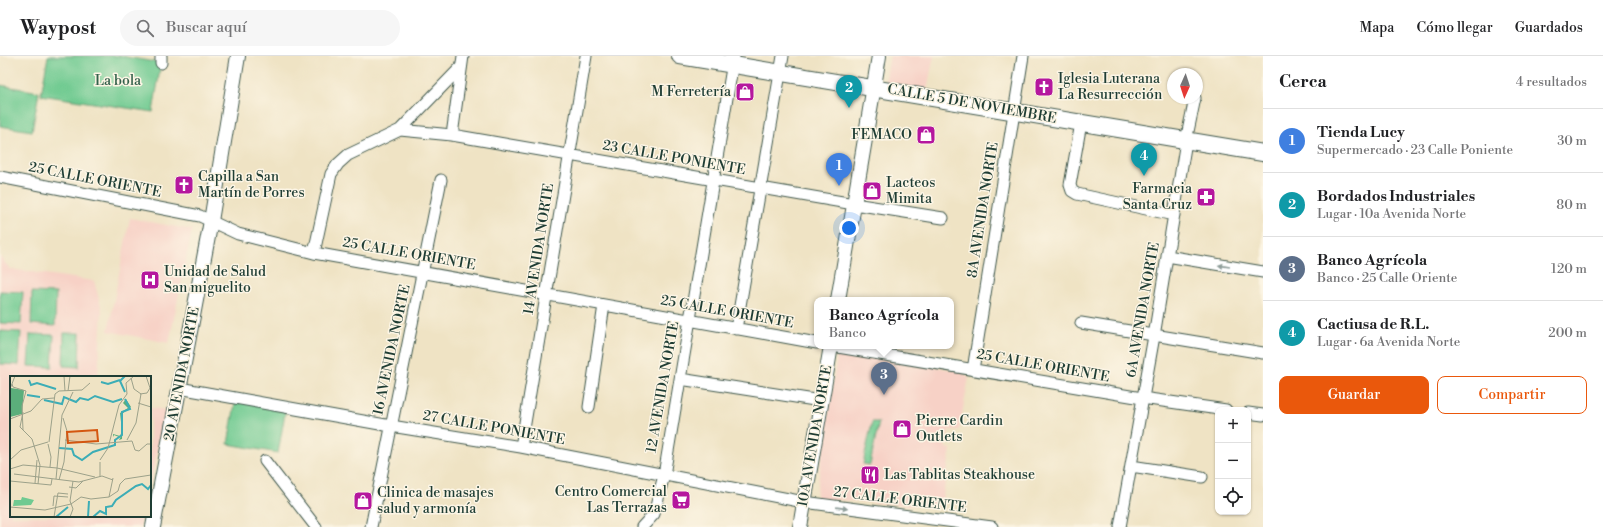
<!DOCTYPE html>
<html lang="es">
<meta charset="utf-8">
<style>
body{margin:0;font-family:"Libre Bodoni",serif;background:#f6f6f6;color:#202124}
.controls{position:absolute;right:12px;bottom:12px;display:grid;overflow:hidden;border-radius:8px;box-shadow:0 1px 3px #0004}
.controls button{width:36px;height:36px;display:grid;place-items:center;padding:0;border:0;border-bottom:1px solid #e0e0e0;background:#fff;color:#202124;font:20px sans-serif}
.compass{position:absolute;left:1167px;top:12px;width:36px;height:36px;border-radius:50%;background:#fff;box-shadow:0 1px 3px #0004;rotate:183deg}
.you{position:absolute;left:849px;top:172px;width:14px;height:14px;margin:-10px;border:3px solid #fff;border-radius:50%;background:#1a73e8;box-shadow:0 0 0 6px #1a73e833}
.badge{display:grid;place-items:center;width:26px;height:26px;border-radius:50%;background:#ea580c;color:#fff;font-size:13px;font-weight:700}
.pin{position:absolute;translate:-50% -33px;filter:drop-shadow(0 1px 2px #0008)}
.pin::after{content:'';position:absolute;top:21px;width:14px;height:12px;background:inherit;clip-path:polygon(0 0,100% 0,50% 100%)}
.popup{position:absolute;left:814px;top:241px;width:140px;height:52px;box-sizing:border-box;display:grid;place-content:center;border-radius:8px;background:#fff;filter:drop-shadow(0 1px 3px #0005);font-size:13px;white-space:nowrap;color:#757577}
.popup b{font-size:15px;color:#202124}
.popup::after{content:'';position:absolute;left:50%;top:100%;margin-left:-8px;border:8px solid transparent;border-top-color:#fff}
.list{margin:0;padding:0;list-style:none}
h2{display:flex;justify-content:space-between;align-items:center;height:52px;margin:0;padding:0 16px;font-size:17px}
h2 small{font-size:13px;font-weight:400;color:#757577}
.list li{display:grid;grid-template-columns:26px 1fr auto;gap:12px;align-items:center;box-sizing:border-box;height:64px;padding:0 16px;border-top:1px solid #e0e0e0}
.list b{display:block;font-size:15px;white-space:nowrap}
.list p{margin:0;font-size:13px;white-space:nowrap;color:#757577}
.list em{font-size:13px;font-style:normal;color:#757577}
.actions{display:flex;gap:8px;padding:12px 16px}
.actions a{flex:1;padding:9px 0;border:1px solid #ea580c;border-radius:8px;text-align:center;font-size:14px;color:#ea580c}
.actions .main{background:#ea580c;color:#fff}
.icon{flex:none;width:22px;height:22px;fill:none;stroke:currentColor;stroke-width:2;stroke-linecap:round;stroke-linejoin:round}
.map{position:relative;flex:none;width:1263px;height:471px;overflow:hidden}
header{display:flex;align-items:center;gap:24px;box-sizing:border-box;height:56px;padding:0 20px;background:#fff;border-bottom:1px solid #e0e0e0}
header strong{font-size:19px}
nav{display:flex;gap:22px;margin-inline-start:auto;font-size:14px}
.search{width:280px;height:36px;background:#f6f6f6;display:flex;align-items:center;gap:10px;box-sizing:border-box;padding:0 14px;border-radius:22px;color:#757577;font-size:15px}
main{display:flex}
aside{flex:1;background:#fff}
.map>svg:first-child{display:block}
</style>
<header>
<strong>Waypost</strong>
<div class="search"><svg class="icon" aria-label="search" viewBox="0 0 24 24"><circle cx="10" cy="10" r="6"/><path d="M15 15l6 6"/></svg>Buscar aquí</div>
<nav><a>Mapa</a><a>Cómo llegar</a><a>Guardados</a></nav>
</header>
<main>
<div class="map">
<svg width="1263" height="471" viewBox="0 0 1263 471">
<rect width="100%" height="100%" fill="#fcf5e5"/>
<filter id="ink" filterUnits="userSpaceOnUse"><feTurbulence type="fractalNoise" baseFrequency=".025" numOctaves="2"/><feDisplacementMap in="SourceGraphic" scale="8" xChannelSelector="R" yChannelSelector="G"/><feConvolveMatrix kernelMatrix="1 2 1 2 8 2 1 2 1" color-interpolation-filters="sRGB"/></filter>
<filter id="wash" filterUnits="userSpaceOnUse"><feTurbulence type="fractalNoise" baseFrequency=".012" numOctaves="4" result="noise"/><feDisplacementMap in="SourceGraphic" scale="16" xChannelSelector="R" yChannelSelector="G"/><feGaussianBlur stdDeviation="0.9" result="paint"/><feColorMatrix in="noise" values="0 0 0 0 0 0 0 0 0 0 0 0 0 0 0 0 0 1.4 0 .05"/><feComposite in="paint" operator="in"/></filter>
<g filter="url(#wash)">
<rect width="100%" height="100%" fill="#efe3c4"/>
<path fill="#f7d1c6" d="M890,0H934L927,34L885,27Z
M130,162L192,174L169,287L108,275Z
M0,201L10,213L94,225L102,254L98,321H11V460H143L140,471H0Z
M842,295L960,315L969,321L959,374H949L945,392L951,393L941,451L890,448L816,442V439L837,300Z
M150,352L167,354L150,429Z"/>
<path fill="#6fca91" stroke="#478462" d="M48,0H120L161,7L153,56L41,39Z
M0,29L39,36L32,75L0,70Z
M0,235L23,236L21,268L0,267Z
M32,236L56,237L55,270L31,268Z
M0,275L21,276L19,309L0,308Z
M64,277H80L79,311L63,310Z
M30,278L54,279L52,311L28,310Z
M236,342L286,351L278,397L228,388Z
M872,366H879L870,409L863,408Z"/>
</g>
<g filter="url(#ink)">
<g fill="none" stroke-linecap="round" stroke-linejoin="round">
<g stroke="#3e564a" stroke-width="13">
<path id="minor" d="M161,7V0
M1081,67L1070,129L1072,135L1077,138L1174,159
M400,74L452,79L854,148L943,162
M452,79L463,0
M0,121L200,160L238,178L314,197L817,287
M314,197L331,118L338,108L348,99L400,74L461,11
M1167,200L1263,216
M1081,267L1263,297
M736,273L783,0
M832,290L1142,342L1226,354
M973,314L1023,0
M680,323L821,345
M179,332L391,370L521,391L804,446L992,471
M589,351L604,249
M1248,357L1263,359
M521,391L586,0
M265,405L316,471
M1131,410L1202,421
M371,471L441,124
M642,471L654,458L664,419L734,0
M1120,471L1154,280L1186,85L1195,42"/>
</g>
<g stroke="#3e564a" stroke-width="16">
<path id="tertiary" d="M838,244L879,0
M153,471L211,165L238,0
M800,471L831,290"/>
</g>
<g stroke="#3e564a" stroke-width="18">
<path id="secondary" d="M680,0L1263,97"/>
</g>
<use href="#minor" stroke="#fff" stroke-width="11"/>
<use href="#tertiary" stroke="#fff" stroke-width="14"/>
<use href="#secondary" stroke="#fff" stroke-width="16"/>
</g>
<defs><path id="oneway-solid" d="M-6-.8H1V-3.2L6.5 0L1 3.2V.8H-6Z"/></defs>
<g fill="#8f9e9a">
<use href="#oneway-solid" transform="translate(1224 210) rotate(-171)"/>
<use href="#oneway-solid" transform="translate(842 452) rotate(8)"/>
</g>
</g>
<defs>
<g id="church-square" transform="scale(1)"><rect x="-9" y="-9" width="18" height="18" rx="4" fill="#b5179e" stroke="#fcf5e5"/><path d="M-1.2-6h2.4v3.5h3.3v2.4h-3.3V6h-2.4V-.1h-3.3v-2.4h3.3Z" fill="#fff"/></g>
<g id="shop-square" transform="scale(1)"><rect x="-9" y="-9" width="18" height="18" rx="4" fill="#b5179e" stroke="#fcf5e5"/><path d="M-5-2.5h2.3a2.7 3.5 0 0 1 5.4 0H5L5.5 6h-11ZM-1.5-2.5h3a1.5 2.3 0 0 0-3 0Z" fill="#fff"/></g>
<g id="pharmacy-square" transform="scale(1)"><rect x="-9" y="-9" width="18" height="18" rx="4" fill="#b5179e" stroke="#fcf5e5"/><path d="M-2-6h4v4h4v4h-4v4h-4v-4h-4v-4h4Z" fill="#fff"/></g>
<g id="hospital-square" transform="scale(1)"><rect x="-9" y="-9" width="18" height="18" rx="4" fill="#b5179e" stroke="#fcf5e5"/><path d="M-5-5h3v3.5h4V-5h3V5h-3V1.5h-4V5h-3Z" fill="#fff"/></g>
<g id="restaurant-square" transform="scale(1)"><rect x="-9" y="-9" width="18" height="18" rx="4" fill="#b5179e" stroke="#fcf5e5"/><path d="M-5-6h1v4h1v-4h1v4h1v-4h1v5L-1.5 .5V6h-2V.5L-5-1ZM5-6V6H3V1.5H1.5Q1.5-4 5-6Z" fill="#fff"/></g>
<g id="supermarket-square" transform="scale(1)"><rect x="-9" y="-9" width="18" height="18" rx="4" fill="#b5179e" stroke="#fcf5e5"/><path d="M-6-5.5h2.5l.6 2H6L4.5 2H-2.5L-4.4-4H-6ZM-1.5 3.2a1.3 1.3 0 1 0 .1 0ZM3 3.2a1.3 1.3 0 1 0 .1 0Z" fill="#fff"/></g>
</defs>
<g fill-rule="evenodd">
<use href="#church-square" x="1044" y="31"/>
<use href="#shop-square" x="745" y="36"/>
<use href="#shop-square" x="926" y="79"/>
<use href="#church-square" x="184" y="129"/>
<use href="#shop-square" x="872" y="135"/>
<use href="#pharmacy-square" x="1206" y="141"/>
<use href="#hospital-square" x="150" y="224"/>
<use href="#shop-square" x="902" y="373"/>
<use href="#restaurant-square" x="870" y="419"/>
<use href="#supermarket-square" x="681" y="444"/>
<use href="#shop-square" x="363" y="445"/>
</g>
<g text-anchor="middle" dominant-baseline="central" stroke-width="3" stroke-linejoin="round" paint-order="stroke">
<g font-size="14" fill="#1f3d34" stroke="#fcf5e5" text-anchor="start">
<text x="1058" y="23">Iglesia Luterana<tspan x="1058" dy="16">La Resurrección</tspan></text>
<text x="731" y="36" text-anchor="end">M Ferretería</text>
<text x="912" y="79" text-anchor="end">FEMACO</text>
<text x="198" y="121">Capilla a San<tspan x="198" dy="16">Martín de Porres</tspan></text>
<text x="886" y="127">Lacteos<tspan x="886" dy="16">Mimita</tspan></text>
<text x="1192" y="133" text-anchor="end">Farmacia<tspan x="1192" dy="16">Santa Cruz</tspan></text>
<text x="164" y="216">Unidad de Salud<tspan x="164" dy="16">San miguelito</tspan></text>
<text x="916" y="365">Pierre Cardin<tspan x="916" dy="16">Outlets</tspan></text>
<text x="884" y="419">Las Tablitas Steakhouse</text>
<text x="667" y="436" text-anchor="end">Centro Comercial<tspan x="667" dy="16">Las Terrazas</tspan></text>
<text x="377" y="437">Clinica de masajes<tspan x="377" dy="16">salud y armonía</tspan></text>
</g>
<g font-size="14" fill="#33604b" stroke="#fcf5e5">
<text x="118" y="25">La bola</text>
</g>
<g font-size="14" fill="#1f3d34" stroke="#fcf5e5">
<text transform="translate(972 48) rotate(10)">CALLE 5 DE NOVIEMBRE</text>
<text transform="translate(674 102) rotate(10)">23 CALLE PONIENTE</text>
<text transform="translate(95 124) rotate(11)">25 CALLE ORIENTE</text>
<text transform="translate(983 154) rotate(-81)">8A AVENIDA NORTE</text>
<text transform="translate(539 193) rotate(-81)">14 AVENIDA NORTE</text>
<text transform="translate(409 198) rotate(10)">25 CALLE ORIENTE</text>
<text transform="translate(1143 254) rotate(-80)">6A AVENIDA NORTE</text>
<text transform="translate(727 256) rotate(10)">25 CALLE ORIENTE</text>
<text transform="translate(392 294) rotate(-78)">16 AVENIDA NORTE</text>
<text transform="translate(1043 310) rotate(10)">25 CALLE ORIENTE</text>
<text transform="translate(182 318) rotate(-79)">20 AVENIDA NORTE</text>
<text transform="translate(663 331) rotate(-80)">12 AVENIDA NORTE</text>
<text transform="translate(494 372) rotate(10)">27 CALLE PONIENTE</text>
<text transform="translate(815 380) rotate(-80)">10A AVENIDA NORTE</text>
<text transform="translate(900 444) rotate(7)">27 CALLE ORIENTE</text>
</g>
</g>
<g transform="translate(10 320)">
<rect width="141" height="141" fill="#efe3c4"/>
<path d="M12,121L24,124L21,129L3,130L4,124H11Z" fill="#6fca91"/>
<path d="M1,12L14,14L12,38L0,41ZM116,23L121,31L113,37L112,63L109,64L111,60L104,65L109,61L104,59L103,61V58L110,60L112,55L110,37L118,32L113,27Z" fill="#5bae7b"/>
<path fill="none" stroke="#3cadb6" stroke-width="2" d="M115,0L110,5L115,16M19,4L21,9L27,7L46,13M91,6L98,8L110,4M17,19L30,21M34,24L52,28L54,21L66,26L70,22L78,24L85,20L103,26L112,23M49,72L62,73L64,79L72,84L83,76L105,69V64L112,59V36L120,33L115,23M46,141L58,131M78,141L79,125M83,141L90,135L96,138V131L102,130L106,124L126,110L132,108L138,113L141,109"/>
<path fill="none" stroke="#9ca18a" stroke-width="1" d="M54,0L55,15M121,2L124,13L131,18M2,8L3,11L16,15L12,30L13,54L22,63L30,89L28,108M0,13L5,0M58,15L60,0M130,18L137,17L140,12L136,0M128,27L141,31M13,36L10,51L14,55M0,43L21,35L32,23L44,22M55,64L86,68L122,65L125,74L129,75L137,68H141M117,64L126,47L131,18M39,66L45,18L49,15L72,14L80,7M38,68L41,81L40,91M0,84L11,74L38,66M90,84L98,72L109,29L117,18L116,7L124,0M0,93L13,89L47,92L85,101M4,98L69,106L92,100L103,104M90,101V86M46,103L52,39L63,16M49,104L54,86L57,55L53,42M0,105L41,109L42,103M25,107L27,84M59,111L66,112L73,105M99,121L103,102M43,130L44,120L58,121M0,131L35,134L61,128L71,121L81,123L99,121L108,115L110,108L115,103L141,99M44,141L48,117L58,118M60,141L63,133L60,125L63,105"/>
<path fill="#d45610" fill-opacity="0.15" stroke="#d45610" stroke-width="2" d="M87,54L88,65L58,67L57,56Z"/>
<rect width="141" height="141" fill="none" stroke="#1f3d34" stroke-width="2"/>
</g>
</svg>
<div class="controls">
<button>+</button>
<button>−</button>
<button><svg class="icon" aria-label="locate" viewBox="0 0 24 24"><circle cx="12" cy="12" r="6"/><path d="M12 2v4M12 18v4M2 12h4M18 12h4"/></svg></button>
</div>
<svg class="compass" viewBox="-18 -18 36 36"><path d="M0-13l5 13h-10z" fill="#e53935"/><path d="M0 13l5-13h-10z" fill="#757577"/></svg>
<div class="you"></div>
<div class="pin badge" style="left:839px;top:130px;background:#3f7fe0">1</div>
<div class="pin badge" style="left:849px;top:52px;background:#0f9aa8">2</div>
<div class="pin badge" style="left:884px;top:339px;background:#5c6f8a">3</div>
<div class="popup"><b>Banco Agrícola</b>Banco</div>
<div class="pin badge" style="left:1144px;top:120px;background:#0f9aa8">4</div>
</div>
<aside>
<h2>Cerca<small>4 resultados</small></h2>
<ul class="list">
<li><span class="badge" style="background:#3f7fe0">1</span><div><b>Tienda Lucy</b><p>Supermercado · 23 Calle Poniente</p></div><em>30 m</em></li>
<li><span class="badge" style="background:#0f9aa8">2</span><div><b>Bordados Industriales</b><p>Lugar · 10a Avenida Norte</p></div><em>80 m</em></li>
<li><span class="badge" style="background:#5c6f8a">3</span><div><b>Banco Agrícola</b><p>Banco · 25 Calle Oriente</p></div><em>120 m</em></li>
<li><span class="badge" style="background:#0f9aa8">4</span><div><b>Cactiusa de R.L.</b><p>Lugar · 6a Avenida Norte</p></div><em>200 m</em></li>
</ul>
<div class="actions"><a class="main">Guardar</a><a>Compartir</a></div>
</aside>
</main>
